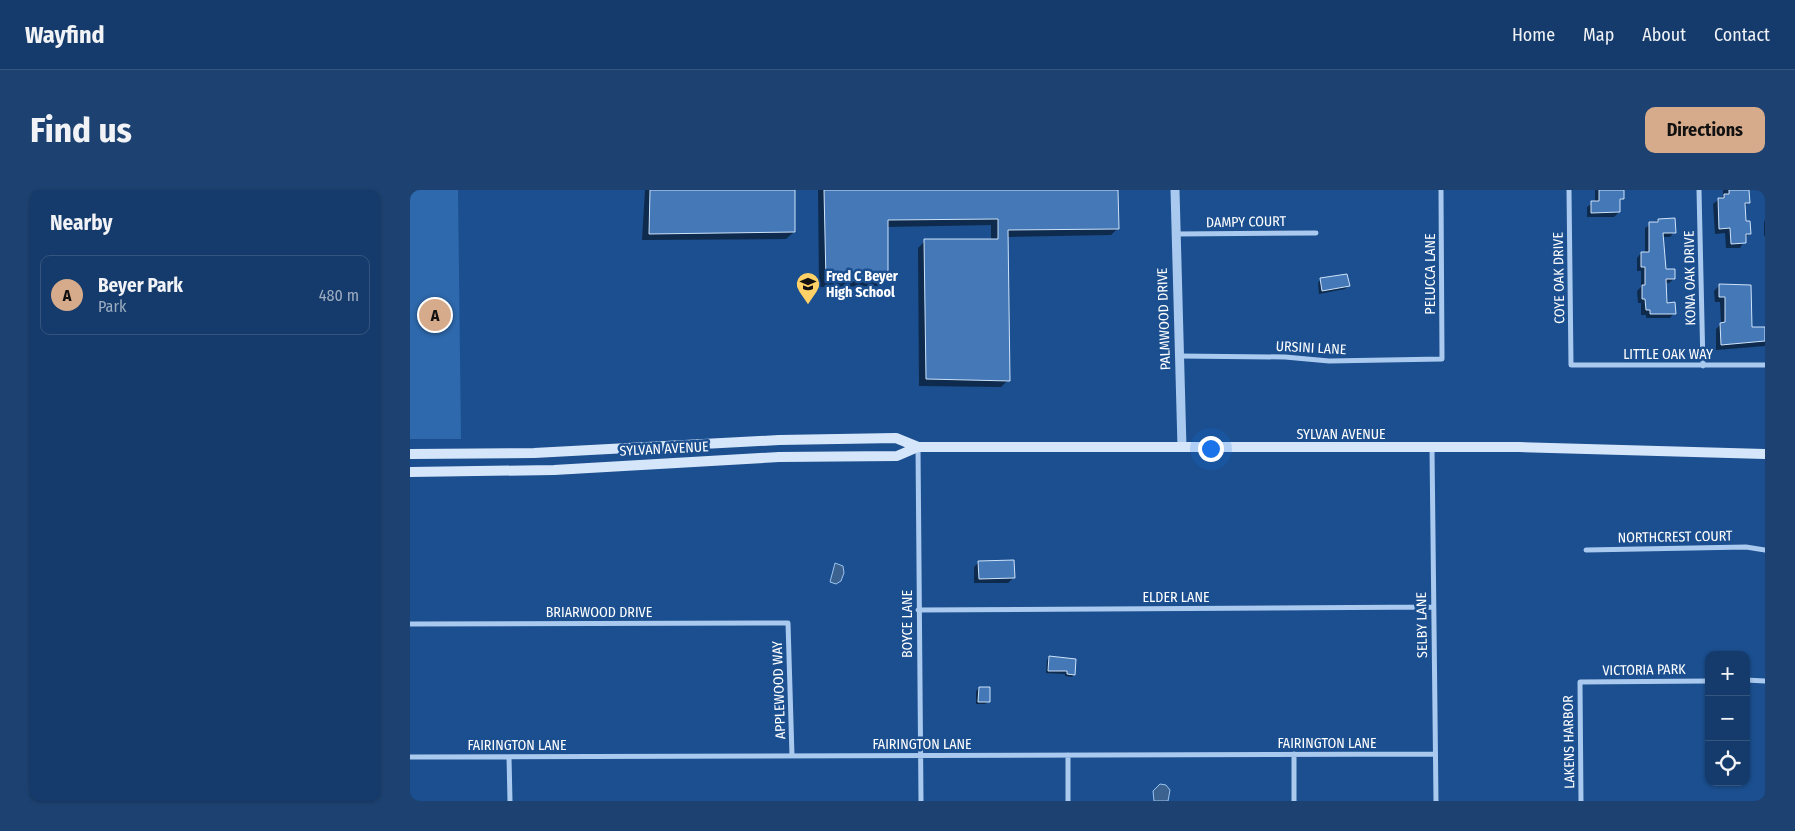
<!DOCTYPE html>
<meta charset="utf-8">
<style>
body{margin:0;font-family:"Fira Sans Condensed",sans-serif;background:#1d4271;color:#f1f3f6}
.controls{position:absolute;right:15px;bottom:15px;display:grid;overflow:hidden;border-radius:10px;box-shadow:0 1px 4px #0004}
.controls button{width:45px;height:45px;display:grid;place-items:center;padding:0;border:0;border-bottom:1px solid #33557e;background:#143b6b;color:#f1f3f6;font:25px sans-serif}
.you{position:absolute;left:800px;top:258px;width:18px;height:18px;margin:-12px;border:4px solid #fff;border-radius:50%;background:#1a73e8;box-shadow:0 0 0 8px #1a73e833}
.badge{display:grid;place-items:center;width:32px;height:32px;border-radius:50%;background:#d6ab8b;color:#111;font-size:16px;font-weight:700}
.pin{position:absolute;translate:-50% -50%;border:2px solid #fff;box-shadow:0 1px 5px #0006}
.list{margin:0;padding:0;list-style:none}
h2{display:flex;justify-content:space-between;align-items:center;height:65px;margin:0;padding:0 20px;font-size:21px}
h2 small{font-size:16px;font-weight:400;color:#9dadc1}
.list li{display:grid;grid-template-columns:32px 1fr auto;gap:15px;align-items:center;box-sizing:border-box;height:80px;margin:0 10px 10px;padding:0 10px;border:1px solid #33557e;border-radius:10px}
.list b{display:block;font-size:19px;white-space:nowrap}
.list p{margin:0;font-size:16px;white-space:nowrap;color:#9dadc1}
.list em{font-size:16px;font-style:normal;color:#9dadc1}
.icon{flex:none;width:28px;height:28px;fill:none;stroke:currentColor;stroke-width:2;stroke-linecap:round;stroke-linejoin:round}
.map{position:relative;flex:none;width:1355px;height:611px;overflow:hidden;border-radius:10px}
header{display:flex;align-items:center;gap:30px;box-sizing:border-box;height:70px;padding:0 25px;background:#143b6b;border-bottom:1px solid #33557e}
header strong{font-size:24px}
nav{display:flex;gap:28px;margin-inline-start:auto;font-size:18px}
.intro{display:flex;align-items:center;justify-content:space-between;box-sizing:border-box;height:120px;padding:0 30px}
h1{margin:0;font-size:35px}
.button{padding:12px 22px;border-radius:10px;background:#d6ab8b;color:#111;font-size:18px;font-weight:700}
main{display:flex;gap:30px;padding:0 30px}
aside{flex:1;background:#143b6b;border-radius:10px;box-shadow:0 1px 4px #0004}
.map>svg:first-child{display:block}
</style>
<header>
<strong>Wayfind</strong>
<nav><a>Home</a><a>Map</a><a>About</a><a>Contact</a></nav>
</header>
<div class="intro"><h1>Find us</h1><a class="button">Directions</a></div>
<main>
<aside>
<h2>Nearby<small></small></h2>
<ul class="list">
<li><span class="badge">A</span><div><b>Beyer Park</b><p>Park</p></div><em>480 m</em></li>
</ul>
</aside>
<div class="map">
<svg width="1355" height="611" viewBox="0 0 1355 611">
<rect width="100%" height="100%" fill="#1b4f8f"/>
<path fill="#2e69ad" d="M0,0H48L51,249H0Z"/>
<path fill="#3c6290" stroke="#9cc4f0" d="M425,373L433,376L434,383L431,391L426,394L420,392Z
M750,594L756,595L760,600L758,611H744L743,601Z"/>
<path fill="#0007" d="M235,0H384V42L376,49L232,50Z
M408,0H707L708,38L701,45L597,47L598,190L591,197L509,196L508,58L515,51H581V35L476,37L477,89L470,96L409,97Z
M1185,0H1212L1213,8L1209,12V22L1204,27H1177V17L1185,12Z
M1313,0H1338L1339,12L1334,17L1335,33L1339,43L1330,58H1316L1315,43L1305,44L1303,14L1313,6Z
M1248,30L1264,42L1260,47H1252L1255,80L1264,89L1259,93H1255L1256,114L1264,123L1260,128H1236V125H1231V113H1228L1227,101L1231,97V81H1227V68L1231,63H1235V38Z
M1355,30V46H1354V32Z
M911,89L938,96L935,99L909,104L908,93Z
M1310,95L1341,138H1355V156L1306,160V139L1311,134L1310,112H1305L1304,101Z
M569,372L603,388L598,393H564V377Z
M639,467L664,484L662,487L655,486V484L636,483L637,470Z
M569,498L579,511L575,514H566V501Z"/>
<path fill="#4478b7" stroke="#cfe3fa" d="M240,0H385V42L239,44Z
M414,0H708L709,39L598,40L600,191L516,189L514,49H588V29L478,30V90L416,91Z
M1189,0H1214V9H1210V22L1181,23V11H1189Z
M1319,0H1339L1340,13H1335L1336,31H1340L1341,44H1336V53L1321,54L1320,38L1309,39L1308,8H1314V4H1319Z
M1265,28L1266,43H1253L1256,79H1265V89H1256L1257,113L1265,112L1266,124H1240V120H1236L1235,109H1232V95H1235V77H1231V62H1239V32H1248V29Z
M937,84L940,96L912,101L910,88Z
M1309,94L1341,95L1342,137H1355V151L1311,155L1310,133L1315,132V107H1309Z
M604,370L605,388L569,389L568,371Z
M639,466L666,469L665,485L657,484V481H638Z
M569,497H580V512H568Z"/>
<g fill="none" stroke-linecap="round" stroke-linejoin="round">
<path stroke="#a9c9ee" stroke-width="5" d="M1159,0L1161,175H1355
M1289,0L1293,176
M766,44L906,43
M769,166L875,167L919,171L1032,169L1031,0
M508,257L511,611
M1022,258L1026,611
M1176,360L1336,357L1355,360
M508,420L1023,417
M0,434L378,433L382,566
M1336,490L1355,491
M884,564V611
M658,565V611
M0,567L1025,564
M99,567L100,611
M1171,611L1170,492L1299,491"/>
<path stroke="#a9c9ee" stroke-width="9" d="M765,0L772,257"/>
<path stroke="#d6e6fa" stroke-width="10" d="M0,264L124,263L369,250L486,248L508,257H1109L1355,264
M0,282L144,280L369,267L487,266L508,257"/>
</g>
<defs>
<g id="school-pin" transform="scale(1.25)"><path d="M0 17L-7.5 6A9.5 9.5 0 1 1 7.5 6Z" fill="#ffd166" stroke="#1b4f8f"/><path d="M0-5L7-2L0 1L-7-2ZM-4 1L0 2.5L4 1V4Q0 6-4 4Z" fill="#111"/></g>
</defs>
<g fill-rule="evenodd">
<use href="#school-pin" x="398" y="94"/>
</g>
<g text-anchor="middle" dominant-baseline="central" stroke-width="5" stroke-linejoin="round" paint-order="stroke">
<g font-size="14" fill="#fff" stroke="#1b4f8f">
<text transform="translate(836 32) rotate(-1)">DAMPY COURT</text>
<text transform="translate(1020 84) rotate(-90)">PELUCCA LANE</text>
<text transform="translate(1149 88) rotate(-91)">COYE OAK DRIVE</text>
<text transform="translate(1280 88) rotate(-91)">KONA OAK DRIVE</text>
<text transform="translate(754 129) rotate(-92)">PALMWOOD DRIVE</text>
<text transform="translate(901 158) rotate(3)">URSINI LANE</text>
<text x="1258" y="164">LITTLE OAK WAY</text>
<text x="931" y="244">SYLVAN AVENUE</text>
<text transform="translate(254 259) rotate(-3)">SYLVAN AVENUE</text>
<text transform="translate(1265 347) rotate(-1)">NORTHCREST COURT</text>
<text x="766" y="407">ELDER LANE</text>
<text x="189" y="422">BRIARWOOD DRIVE</text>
<text transform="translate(497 434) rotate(-90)">BOYCE LANE</text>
<text transform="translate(1012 435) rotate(-91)">SELBY LANE</text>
<text transform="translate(1234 480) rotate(-1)">VICTORIA PARK</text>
<text transform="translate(369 500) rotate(-92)">APPLEWOOD WAY</text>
<text transform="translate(1159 552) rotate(-91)">LAKENS HARBOR</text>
<text x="917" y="553">FAIRINGTON LANE</text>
<text x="512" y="554">FAIRINGTON LANE</text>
<text x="107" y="555">FAIRINGTON LANE</text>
</g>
<g font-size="14" font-weight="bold" fill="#fff" stroke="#1b4f8f" text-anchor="start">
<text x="416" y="86">Fred C Beyer<tspan x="416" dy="16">High School</tspan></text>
</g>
</g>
</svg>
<div class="controls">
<button>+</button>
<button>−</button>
<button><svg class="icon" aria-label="locate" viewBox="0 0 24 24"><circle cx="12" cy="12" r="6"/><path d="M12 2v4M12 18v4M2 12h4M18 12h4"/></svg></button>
</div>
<div class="you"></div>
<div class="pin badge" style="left:25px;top:125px">A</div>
</div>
</main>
